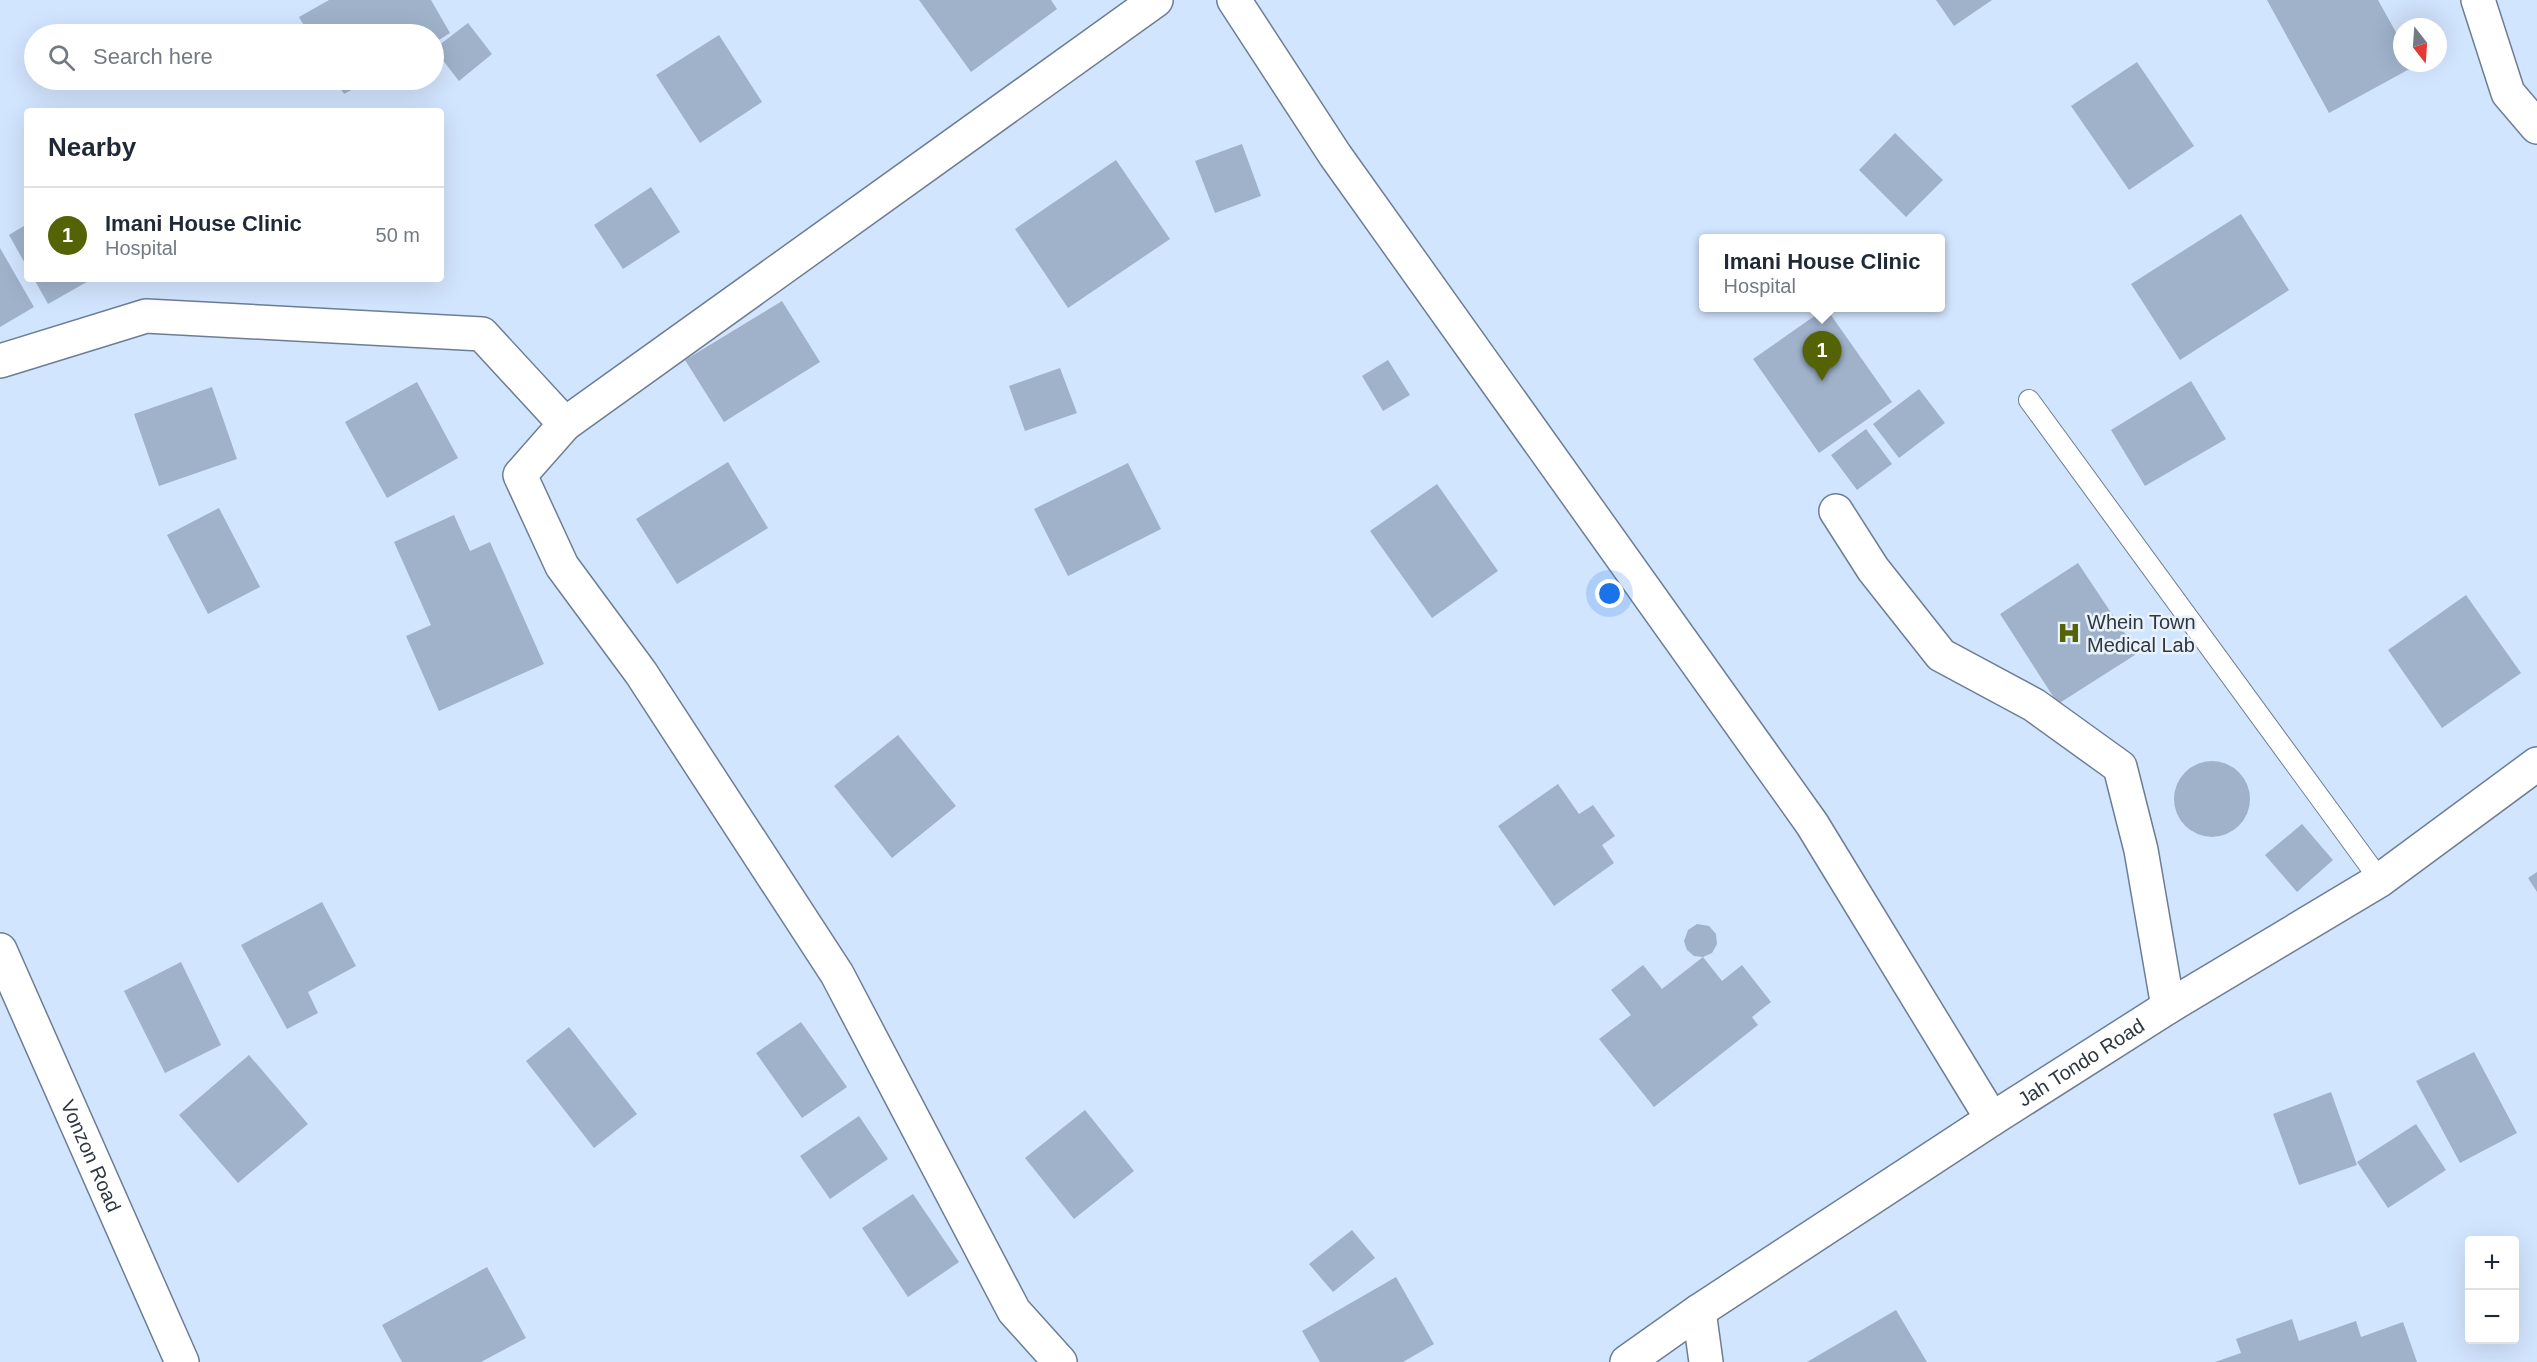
<!DOCTYPE html>
<meta charset="utf-8">
<style>
body{margin:0;font-family:Helvetica,sans-serif;background:#f2f2f3;color:#1f2937}
.controls{position:absolute;right:18px;bottom:18px;display:grid;overflow:hidden;border-radius:6px;box-shadow:0 6px 24px #0002}
.controls button{width:54px;height:54px;display:grid;place-items:center;padding:0;border:0;border-bottom:2px solid #e0e1e3;background:#fff;color:#1f2937;font:30px sans-serif}
.compass{position:absolute;left:2393px;top:18px;width:54px;height:54px;border-radius:50%;background:#fff;box-shadow:0 6px 24px #0002;rotate:163deg}
.you{position:absolute;left:1610px;top:594px;width:21px;height:21px;margin:-15px;border:4px solid #fff;border-radius:50%;background:#1a73e8;box-shadow:0 0 0 9px #1a73e833}
.badge{display:grid;place-items:center;width:39px;height:39px;border-radius:50%;background:#546306;color:#fff;font-size:20px;font-weight:700}
.pin{position:absolute;translate:-50% -50px;filter:drop-shadow(0 2px 3px #0008)}
.pin::after{content:'';position:absolute;top:32px;width:21px;height:18px;background:inherit;clip-path:polygon(0 0,100% 0,50% 100%)}
.popup{position:absolute;left:1699px;top:234px;width:246px;height:78px;box-sizing:border-box;display:grid;place-content:center;border-radius:6px;background:#fff;filter:drop-shadow(0 2px 4px #0005);font-size:20px;white-space:nowrap;color:#747a83}
.popup b{font-size:22px;color:#1f2937}
.popup::after{content:'';position:absolute;left:50%;top:100%;margin-left:-12px;border:12px solid transparent;border-top-color:#fff}
.list{margin:0;padding:0;list-style:none}
h2{display:flex;justify-content:space-between;align-items:center;height:78px;margin:0;padding:0 24px;font-size:26px}
h2 small{font-size:20px;font-weight:400;color:#747a83}
.list li{display:grid;grid-template-columns:39px 1fr auto;gap:18px;align-items:center;box-sizing:border-box;height:96px;padding:0 24px;border-top:2px solid #e0e1e3}
.list b{display:block;font-size:22px;white-space:nowrap}
.list p{margin:0;font-size:20px;white-space:nowrap;color:#747a83}
.list em{font-size:20px;font-style:normal;color:#747a83}
.icon{flex:none;width:33px;height:33px;fill:none;stroke:currentColor;stroke-width:2;stroke-linecap:round;stroke-linejoin:round}
.map{position:relative;flex:none;width:2537px;height:1362px;overflow:hidden}
.search{position:absolute;background:#fff;box-shadow:0 6px 24px #0002;left:24px;top:24px;width:420px;height:66px;display:flex;align-items:center;gap:15px;box-sizing:border-box;padding:0 21px;border-radius:33px;color:#747a83;font-size:22px}
.panel{position:absolute;background:#fff;box-shadow:0 6px 24px #0002;left:24px;top:108px;width:420px;height:174px;border-radius:6px}
.map>svg:first-child{display:block}
</style>
<div class="map">
<svg width="2537" height="1362" viewBox="0 0 2537 1362">
<rect width="100%" height="100%" fill="#d2e5fe"/>
<path fill="#9fb2ca" d="M329,0H431L450,33L434,43V34H309L299,17Z
M919,0H1051L1057,9L971,72Z
M1936,0H1992L1954,26Z
M2267,0H2378L2402,43V63H2413L2415,66L2329,113Z
M468,23L492,54L459,81L434,49Z
M719,35L762,102L700,143L656,75Z
M2137,62L2194,146L2129,190L2071,106Z
M335,80H369L344,94Z
M1895,133L1943,180L1906,217L1859,170Z
M1242,144L1261,196L1215,213L1195,161Z
M1116,160L1170,239L1068,308L1015,229Z
M651,187L680,232L623,269L594,225Z
M2241,214L2289,290L2180,360L2131,284Z
M27,224V267L9,235Z
M0,248L34,307L0,327Z
M34,279H92L48,304Z
M782,301L820,362L724,422L685,360Z
M1826,308L1892,402L1819,453L1753,359Z
M1388,360L1410,395L1383,411L1362,376Z
M1060,368L1077,413L1025,431L1009,386Z
M2191,381L2226,439L2145,486L2111,430Z
M417,382L458,458L387,498L345,422Z
M212,387L237,459L159,486L134,414Z
M1919,389L1945,423L1899,458L1873,424Z
M1866,429L1892,464L1857,490L1831,455Z
M728,462L768,528L677,584L636,519Z
M1128,463L1161,529L1068,576L1034,509Z
M1437,484L1498,571L1432,618L1370,531Z
M219,508L260,587L208,614L167,535Z
M454,515L470,551L490,542L544,664L439,711L406,636L431,625L394,542Z
M2078,563L2138,653L2058,704L2000,614Z
M2466,595L2521,673L2442,728L2388,650Z
M898,735L956,806L892,858L834,786Z
M2174 799a38 38 0 1 1 76 0a38 38 0 1 1-76 0Z
M1558,784L1579,814L1593,805L1615,836L1602,845L1614,863L1554,906L1498,826Z
M2302,824L2333,860L2297,892L2265,855Z
M2537,872V892L2528,878Z
M322,902L356,966L308,992L318,1013L287,1029L241,945Z
M1697,924L1709,926L1716,934L1717,944L1712,953L1703,957L1722,981L1742,965L1771,1002L1752,1017L1758,1025L1654,1107L1599,1039L1631,1015L1611,990L1643,965L1662,989L1703,957L1694,956L1687,950L1684,941L1688,930Z
M181,962L221,1045L165,1073L124,991Z
M801,1022L847,1087L802,1118L756,1053Z
M569,1027L637,1114L594,1148L526,1061Z
M2474,1052L2517,1133L2460,1163L2416,1081Z
M249,1055L308,1124L238,1183L179,1115Z
M2331,1092L2357,1165L2299,1185L2273,1114Z
M1085,1110L1134,1171L1074,1219L1025,1158Z
M859,1116L888,1159L830,1199L800,1156Z
M2416,1124L2446,1170L2388,1208L2357,1162Z
M913,1194L959,1262L908,1297L862,1228Z
M1352,1230L1375,1258L1333,1292L1309,1264Z
M487,1267L526,1338L481,1362H402L382,1325Z
M1396,1277L1434,1344L1403,1362H1320L1302,1331Z
M1896,1310L1927,1362H1807Z
M2292,1319L2299,1341L2356,1321L2361,1337L2403,1322L2417,1362H2215L2241,1353L2236,1339Z"/>
<g fill="none" stroke-linecap="round" stroke-linejoin="round">
<g stroke="#6d7e94" stroke-width="22">
<path id="service" d="M2029,400L2380,880"/>
</g>
<g stroke="#6d7e94" stroke-width="36">
<g id="minor">
<path d="M1234,0L1335,155L1812,824L1992,1119"/>
<path d="M2478,0L2508,93L2537,127"/>
<path d="M0,361L146,316L482,334L565,424L520,475L562,566L641,673L837,974L1014,1311L1060,1362"/>
<path d="M565,424L1156,0"/>
<path d="M1836,511L1873,569L1941,655L2034,705L2120,767L2141,850L2168,1007"/>
<path d="M1699,1311L1706,1362"/>
<path id="s1" d="M1627,1362L1699,1311L1992,1119L2168,1007L2380,880L2537,764"/>
</g>
</g>
<g stroke="#6d7e94" stroke-width="36">
<g id="tertiary">
<path id="s2" d="M0,950L182,1362"/>
</g>
</g>
<use href="#service" stroke="#fff" stroke-width="20"/>
<use href="#minor" stroke="#fff" stroke-width="33"/>
<use href="#tertiary" stroke="#fff" stroke-width="33"/>
</g>
<defs>
<g id="hospital-bare" transform="scale(1.8)"><path d="M-5-5h3v3.5h4V-5h3V5h-3V1.5h-4V5h-3Z" fill="#546306" stroke="#e9f1fb" stroke-width="2.5" paint-order="stroke"/></g>
</defs>
<g fill-rule="evenodd">
<use href="#hospital-bare" x="2069" y="633"/>
</g>
<g text-anchor="middle" dominant-baseline="central" stroke-width="5" stroke-linejoin="round" paint-order="stroke">
<g font-size="20" fill="#2f3740" stroke="#e9f1fb" text-anchor="start">
<text x="2087" y="622">Whein Town<tspan x="2087" dy="23">Medical Lab</tspan></text>
</g>
<g font-size="20" fill="#2f3740" stroke="#e9f1fb">
<text stroke="none"><textPath href="#s1" startOffset="544">Jah Tondo Road</textPath></text>
<text stroke="none"><textPath href="#s2" startOffset="225">Vonzon Road</textPath></text>
</g>
</g>
</svg>
<div class="controls">
<button>+</button>
<button>−</button>
</div>
<svg class="compass" viewBox="-18 -18 36 36"><path d="M0-13l5 13h-10z" fill="#e53935"/><path d="M0 13l5-13h-10z" fill="#747a83"/></svg>
<div class="you"></div>
<div class="pin badge" style="left:1822px;top:381px">1</div>
<div class="popup"><b>Imani House Clinic</b>Hospital</div>
<div class="search"><svg class="icon" aria-label="search" viewBox="0 0 24 24"><circle cx="10" cy="10" r="6"/><path d="M15 15l6 6"/></svg>Search here</div>
<section class="panel">
<h2>Nearby<small></small></h2>
<ul class="list">
<li><span class="badge">1</span><div><b>Imani House Clinic</b><p>Hospital</p></div><em>50 m</em></li>
</ul>
</section>
</div>
